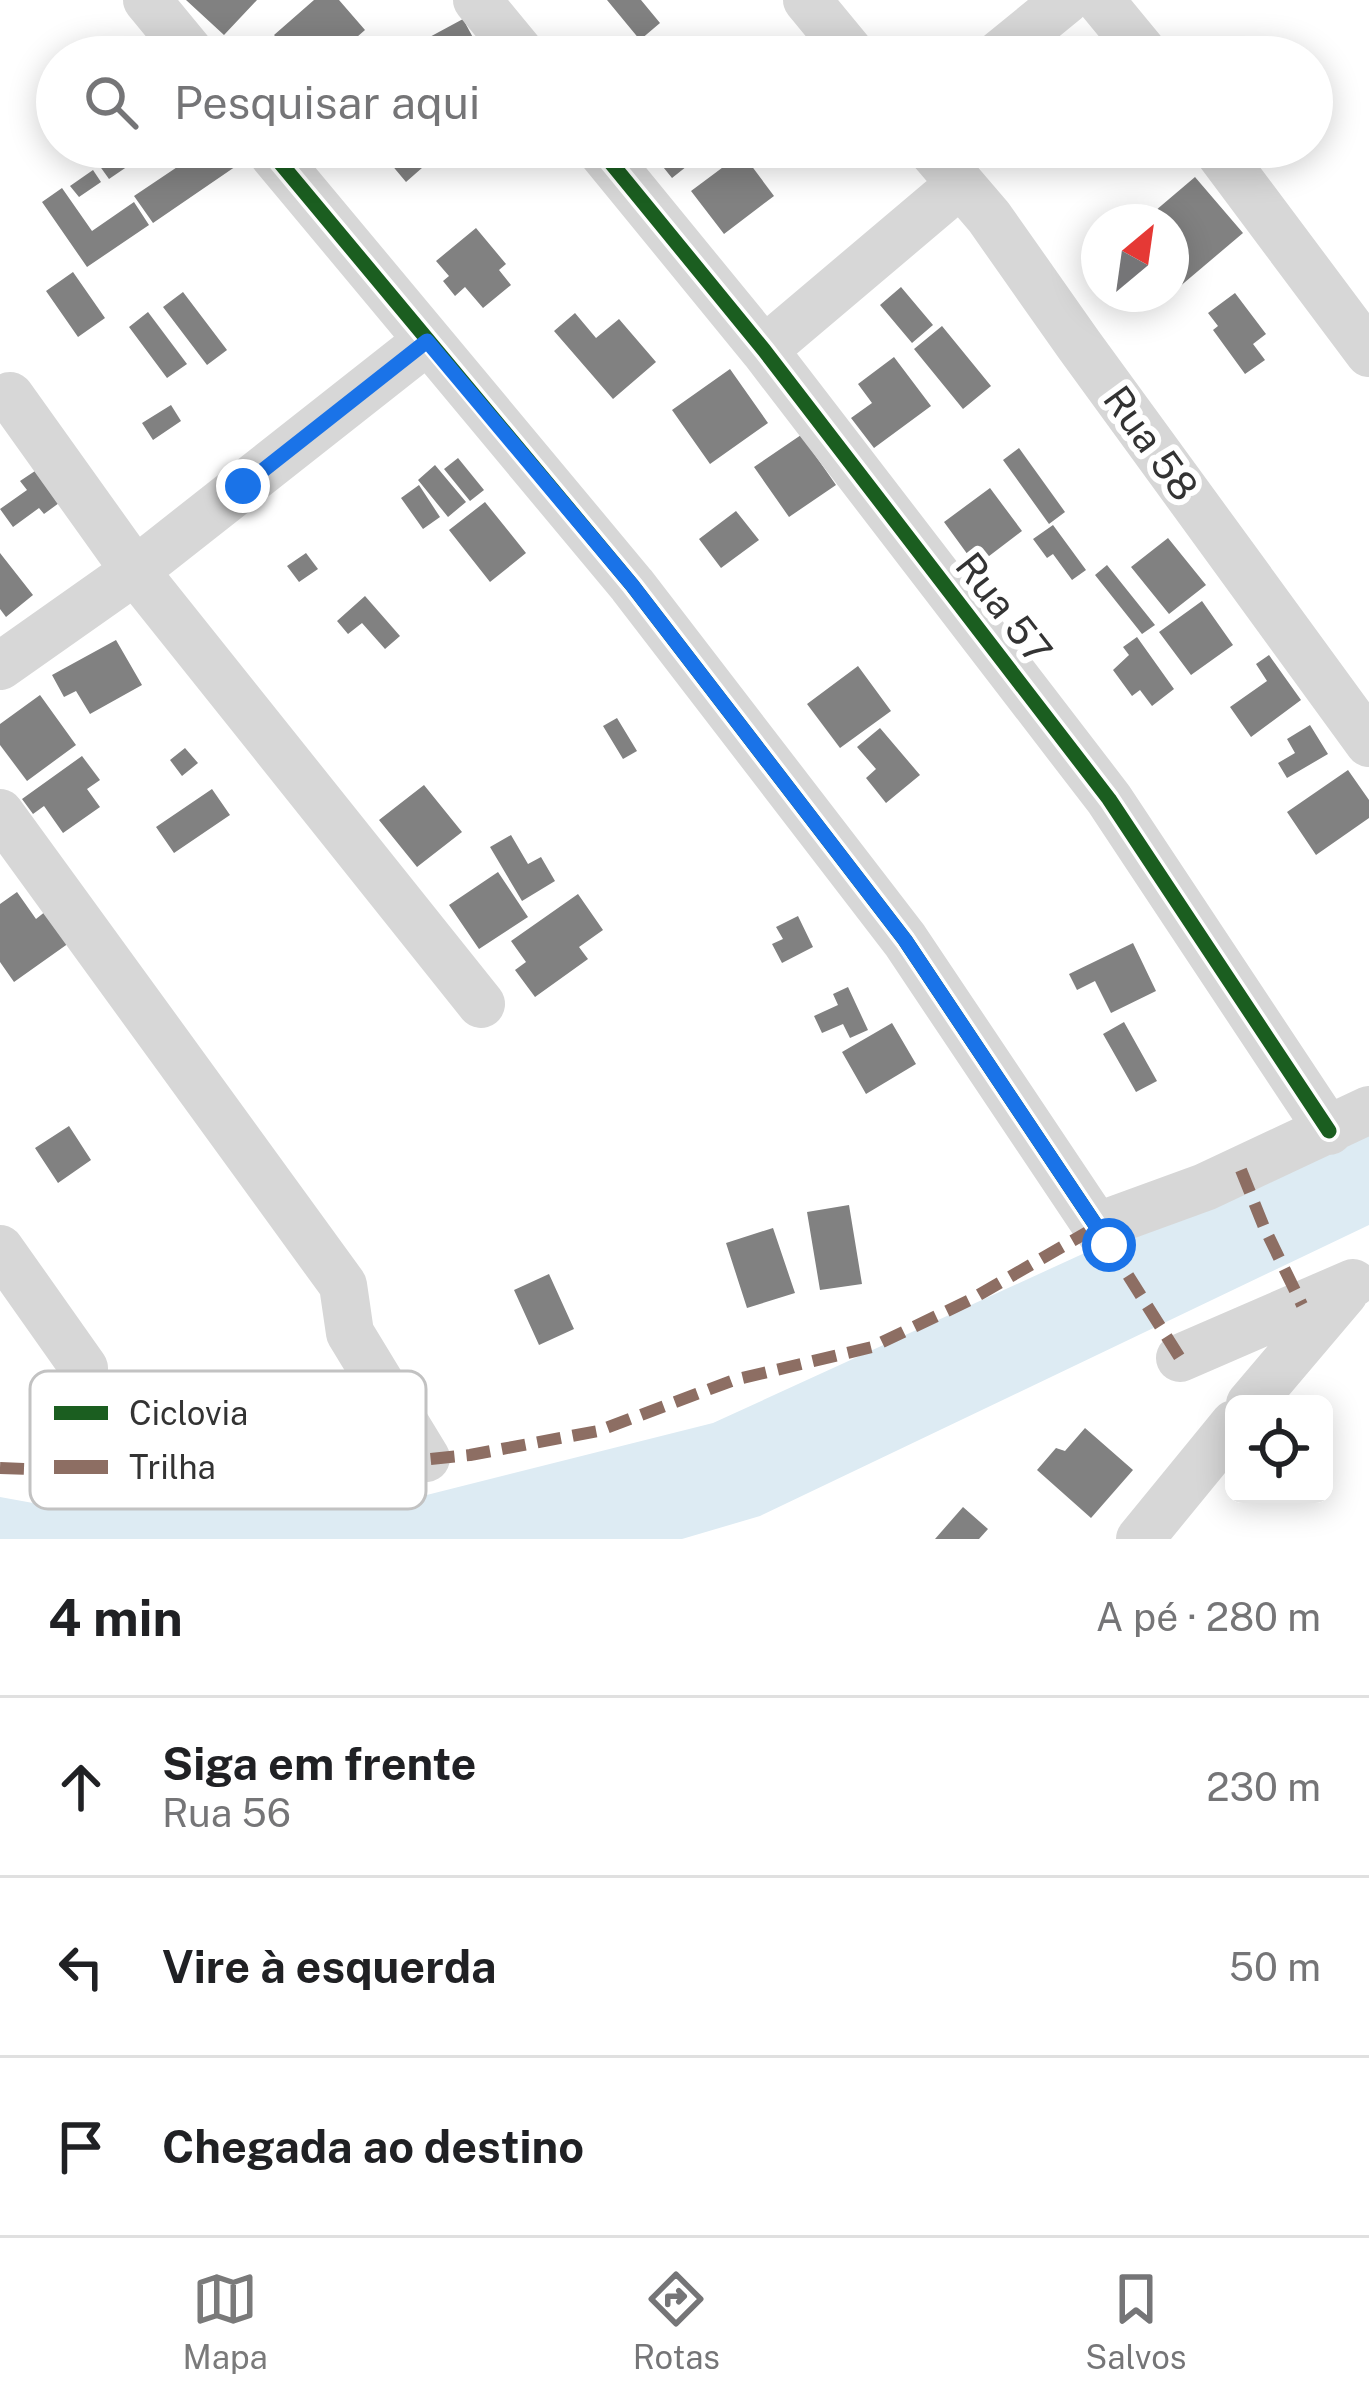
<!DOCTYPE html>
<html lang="pt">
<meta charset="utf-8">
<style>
body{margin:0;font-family:"Public Sans",sans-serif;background:#f2f2f2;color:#202124}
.controls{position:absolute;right:36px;bottom:36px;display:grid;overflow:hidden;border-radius:18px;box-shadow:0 6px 30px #0003}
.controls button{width:108px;height:108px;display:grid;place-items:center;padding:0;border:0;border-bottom:3px solid #e0e0e0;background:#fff;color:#202124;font:60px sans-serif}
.compass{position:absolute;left:1081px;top:204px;width:108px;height:108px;border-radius:50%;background:#fff;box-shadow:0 6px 30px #0003;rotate:29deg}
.stop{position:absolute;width:36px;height:36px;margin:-27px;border:9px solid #1a73e8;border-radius:50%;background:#fff}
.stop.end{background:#1a73e8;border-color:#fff;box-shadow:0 3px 12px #0008}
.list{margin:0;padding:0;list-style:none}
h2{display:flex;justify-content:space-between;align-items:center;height:156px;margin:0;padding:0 48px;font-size:51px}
h2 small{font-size:39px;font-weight:400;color:#757577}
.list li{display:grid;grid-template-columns:78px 1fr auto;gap:36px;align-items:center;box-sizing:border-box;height:180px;padding:0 48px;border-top:3px solid #e0e0e0}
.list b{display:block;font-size:45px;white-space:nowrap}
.list p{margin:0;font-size:39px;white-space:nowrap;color:#757577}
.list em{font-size:39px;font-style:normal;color:#757577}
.icon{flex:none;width:66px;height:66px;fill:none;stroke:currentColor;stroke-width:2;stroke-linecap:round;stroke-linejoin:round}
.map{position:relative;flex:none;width:1369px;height:1539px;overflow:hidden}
.search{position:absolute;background:#fff;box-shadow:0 6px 30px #0003;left:36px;right:36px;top:36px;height:132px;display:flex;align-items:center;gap:30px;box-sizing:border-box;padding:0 42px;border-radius:66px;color:#757577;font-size:45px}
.sheet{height:696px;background:#fff}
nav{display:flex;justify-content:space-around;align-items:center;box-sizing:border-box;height:168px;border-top:3px solid #e0e0e0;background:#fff;font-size:33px;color:#757577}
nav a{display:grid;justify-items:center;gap:6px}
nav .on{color:#7a7a7a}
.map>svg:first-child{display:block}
</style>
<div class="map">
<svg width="1369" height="1539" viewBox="0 0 1369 1539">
<rect width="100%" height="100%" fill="#fff"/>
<path fill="#ddebf3" d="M1369,1123V1225L760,1516L682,1539H0V1497L44,1505L383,1506L713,1423Z"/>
<path fill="#818181" d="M186,0H257L224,35Z
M314,0H339L365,30L334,57H309L296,42L287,49L274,35Z
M607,0H641L660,23L640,40Z
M463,19L477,45L454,57H419L413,46Z
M125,147H156L109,179L99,165Z
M207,147H236L245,160L153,223L134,196Z
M385,147H420L431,160L406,182L380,151Z
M647,147H711L672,178Z
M742,153L774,196L724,234L691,191Z
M93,170L101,182L79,197L70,186Z
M1195,177L1243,233L1178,288L1171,280V222H1142Z
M62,188L92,231L134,202L149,225L87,267L42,202Z
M476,228L506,264L499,270L511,285L483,308L465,287L455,296L443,281L449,276L436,261Z
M73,272L105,318L78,337L46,291Z
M901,287L933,325L912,343L880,305Z
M183,292L227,350L207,365L163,307Z
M1235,293L1266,334L1253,344L1265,360L1245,374L1213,330L1218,326L1208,313Z
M148,312L187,364L167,378L129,327Z
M575,313L596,338L619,319L656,362L613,399L554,331Z
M942,326L991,386L963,409L914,349Z
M894,357L931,406L874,448L851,418L872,403L858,384Z
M730,369L768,423L710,464L672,410Z
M171,405L181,421L153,440L142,423Z
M801,435L836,485L789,517L754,467Z
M1019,448L1065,512L1049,524L1003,460Z
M458,458L484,490L470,501L444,469Z
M435,465L466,502L448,517L418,480Z
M35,471L59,503L44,514L39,508L13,527L0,509L27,490L20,481Z
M419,485L440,517L423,529L401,498Z
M990,488L1022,531L976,566L944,522Z
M485,502L526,553L490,582L449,530Z
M736,511L759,540L721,568L699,539Z
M1053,525L1086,570L1072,580L1053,554L1047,558L1033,539Z
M1168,538L1206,585L1169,614L1131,567Z
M0,553L33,595L6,617L0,609Z
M306,553L318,569L299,582L287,566Z
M1107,565L1155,625L1142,634L1095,575Z
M365,596L400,636L385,649L362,623L348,634L337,621Z
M1202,601L1233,645L1191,675L1159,632Z
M1137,637L1174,689L1152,706L1140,690L1132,696L1113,670L1129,655L1123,647Z
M116,640L142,685L90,714L76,691L64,697L52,675Z
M1269,655L1301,700L1251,737L1230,707L1267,681L1256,664Z
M858,666L891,711L840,748L807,704Z
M40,695L76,745L27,781L0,745V724Z
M617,718L637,751L623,759L603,726Z
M1310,725L1328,754L1287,778L1278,763L1295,753L1287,739Z
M880,728L920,775L886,803L866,778L876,769L857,747Z
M185,748L198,763L182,776L170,760Z
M82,756L100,780L87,789L100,807L63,833L44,806L33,814L22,799Z
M1348,770L1369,800V818L1316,855L1287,812Z
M424,785L462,832L417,867L379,820Z
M212,789L230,815L174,853L156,827Z
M511,835L528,864L541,857L555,881L522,901L490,847Z
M498,872L528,917L479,949L449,905Z
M17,892L36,919L46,911L69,943L14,982L0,962V904Z
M578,894L603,930L579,947L588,959L535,997L515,970L526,962L511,941Z
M798,916L813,947L782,963L772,944L783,939L776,927Z
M1133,943L1156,991L1111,1013L1095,981L1077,990L1069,974Z
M848,987L868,1030L850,1038L843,1024L822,1033L814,1016L838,1005L833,994Z
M1124,1022L1157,1081L1136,1092L1103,1034Z
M892,1023L916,1064L866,1094L842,1052Z
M69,1126L91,1160L58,1183L35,1148Z
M849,1205L862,1284L820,1290L807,1212Z
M773,1228L795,1293L747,1308L726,1243Z
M549,1274L574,1329L539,1345L514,1290Z
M1085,1428L1133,1470L1091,1518L1037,1470L1056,1448L1065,1451Z
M963,1507L988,1529L979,1539H935Z"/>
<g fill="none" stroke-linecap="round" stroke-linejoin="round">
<path stroke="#d7d7d7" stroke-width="48" d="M147,0L194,57
M477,0L524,57
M807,0L854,57
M1100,0L1147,57
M996,57L1066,0
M267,147L632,585L905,940L1109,1245
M598,147L764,350L1109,799L1329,1131
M929,147L989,217L1079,345L1369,743
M1215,147L1369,353
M764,350L959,185
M10,396L135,571L481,1004
M0,666L135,571L427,341
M0,813L343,1285L350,1333L426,1458
M1098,1226L1205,1187L1369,1110
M0,1249L84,1368
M1180,1358L1353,1283
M1250,1404L1344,1293
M1140,1539L1234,1424"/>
<path stroke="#8d6e63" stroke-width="12" stroke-dasharray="24 12" stroke-linecap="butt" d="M1241,1170L1264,1227L1302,1305
M1109,1245L1180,1358
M0,1468L55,1470L137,1463L291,1473L470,1455L598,1431L734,1380L872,1347L970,1300L1098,1226"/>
<g stroke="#fff" stroke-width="22">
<path id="cycleway" d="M267,147L632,585L905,940L1109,1245
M598,147L764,350L1109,799L1329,1131"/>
</g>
<use href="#cycleway" stroke="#1b5e20" stroke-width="15"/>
</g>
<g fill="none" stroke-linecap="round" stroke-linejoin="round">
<path stroke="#1a73e8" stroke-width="15" d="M243,486L427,341L632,585L905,940L1109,1245"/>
</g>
<g text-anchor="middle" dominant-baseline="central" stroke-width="12" stroke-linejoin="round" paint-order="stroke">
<g font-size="39" fill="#333" stroke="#fff">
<text transform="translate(1151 443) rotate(54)">Rua 58</text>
<text transform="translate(1004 608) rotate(52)">Rua 57</text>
</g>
</g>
<rect x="30" y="1371" width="396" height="138" rx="18" fill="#fff" stroke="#c2c2c2" stroke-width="3"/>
<rect x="54" y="1406" width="54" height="14" fill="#1b5e20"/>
<rect x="54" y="1460" width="54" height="14" fill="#8d6e63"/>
<g font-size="33" fill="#333">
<text x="129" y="1425">Ciclovia</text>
<text x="129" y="1479">Trilha</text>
</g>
</svg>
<div class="controls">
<button><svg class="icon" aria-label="locate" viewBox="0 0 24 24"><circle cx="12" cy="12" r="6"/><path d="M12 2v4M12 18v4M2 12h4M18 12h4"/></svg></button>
</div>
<svg class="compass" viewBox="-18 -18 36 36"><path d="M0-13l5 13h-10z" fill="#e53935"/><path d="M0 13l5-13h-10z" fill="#757577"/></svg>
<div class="stop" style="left:1109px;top:1245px"></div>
<div class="stop end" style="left:243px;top:486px"></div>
<div class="search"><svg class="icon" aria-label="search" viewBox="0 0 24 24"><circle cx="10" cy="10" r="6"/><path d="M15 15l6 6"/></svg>Pesquisar aqui</div>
</div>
<section class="sheet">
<h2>4 min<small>A pé · 280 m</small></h2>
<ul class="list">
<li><svg class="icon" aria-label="ahead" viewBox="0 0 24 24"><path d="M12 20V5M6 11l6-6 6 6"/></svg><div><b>Siga em frente</b><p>Rua 56</p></div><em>230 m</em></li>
<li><svg class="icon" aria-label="left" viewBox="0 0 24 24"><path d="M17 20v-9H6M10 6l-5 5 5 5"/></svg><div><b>Vire à esquerda</b></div><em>50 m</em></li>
<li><svg class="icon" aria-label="arrive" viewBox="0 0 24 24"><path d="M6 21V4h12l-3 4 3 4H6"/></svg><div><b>Chegada ao destino</b></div></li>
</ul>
</section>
<nav>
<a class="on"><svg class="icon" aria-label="map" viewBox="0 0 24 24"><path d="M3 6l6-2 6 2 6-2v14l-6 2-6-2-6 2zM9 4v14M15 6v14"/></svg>Mapa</a>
<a><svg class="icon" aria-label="directions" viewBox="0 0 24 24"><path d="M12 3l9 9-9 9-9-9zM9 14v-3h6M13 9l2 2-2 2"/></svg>Rotas</a>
<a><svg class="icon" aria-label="saved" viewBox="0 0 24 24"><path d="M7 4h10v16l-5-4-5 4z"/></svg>Salvos</a>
</nav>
